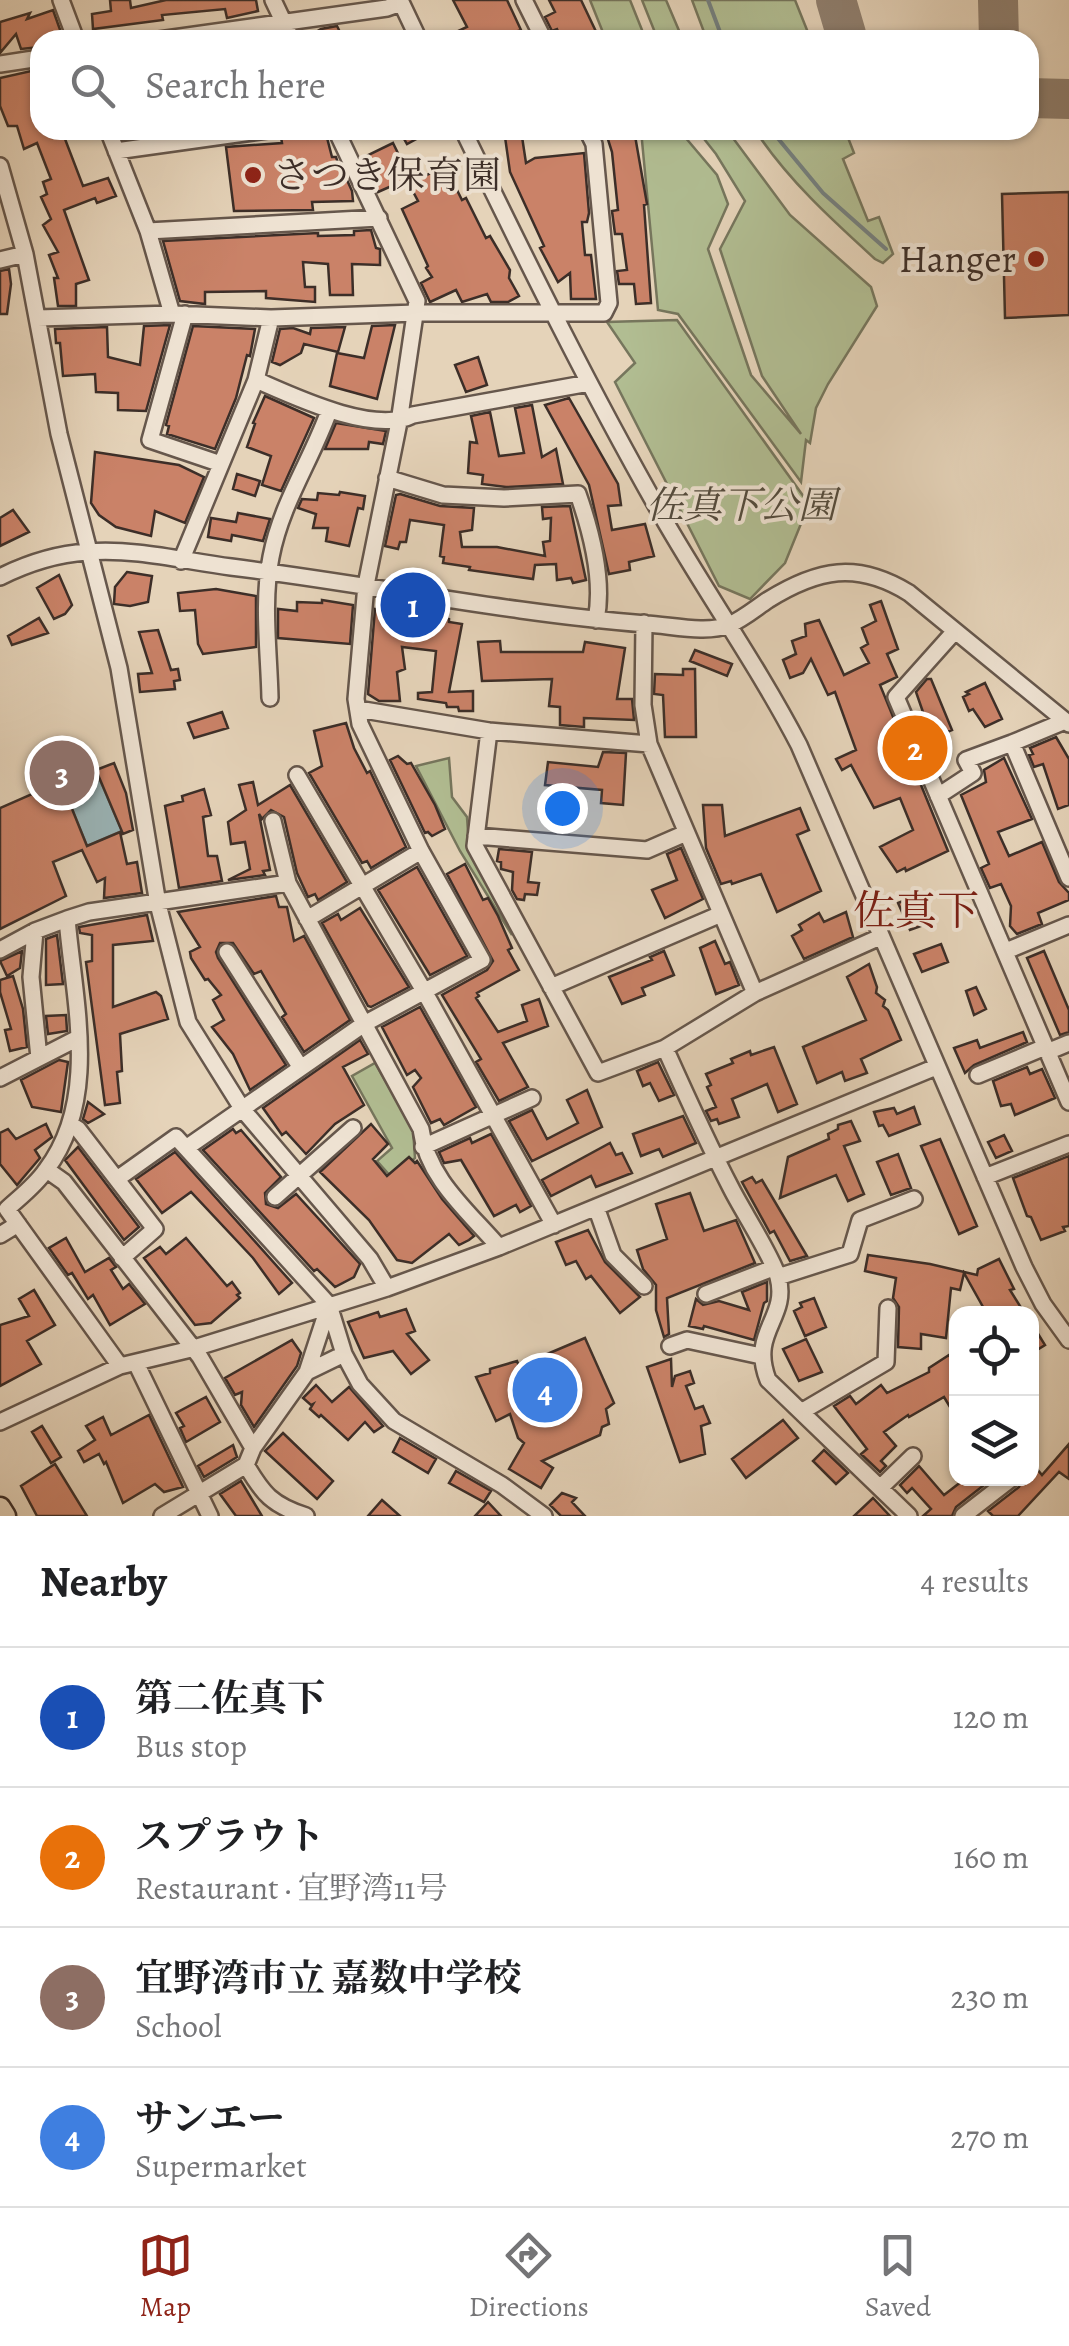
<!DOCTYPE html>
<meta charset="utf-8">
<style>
body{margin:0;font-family:Alegreya,"Noto Serif JP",serif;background:#f2f2f2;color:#202124}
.controls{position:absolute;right:30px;bottom:30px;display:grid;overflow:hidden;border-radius:20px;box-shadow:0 2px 8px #0004}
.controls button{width:90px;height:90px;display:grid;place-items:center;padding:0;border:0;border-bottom:2px solid #e0e0e0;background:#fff;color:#202124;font:50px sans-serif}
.you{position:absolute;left:562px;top:808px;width:35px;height:35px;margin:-25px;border:8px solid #fff;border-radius:50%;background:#1a73e8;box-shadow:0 0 0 15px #1a73e833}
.badge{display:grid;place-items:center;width:65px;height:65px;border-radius:50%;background:#8f2418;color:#fff;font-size:32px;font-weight:700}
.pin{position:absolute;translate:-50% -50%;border:5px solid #fff;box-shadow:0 2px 10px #0006}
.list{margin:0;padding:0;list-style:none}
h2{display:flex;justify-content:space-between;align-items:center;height:130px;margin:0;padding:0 40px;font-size:42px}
h2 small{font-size:32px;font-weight:400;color:#757577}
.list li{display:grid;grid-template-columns:65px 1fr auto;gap:30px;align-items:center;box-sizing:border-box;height:140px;padding:0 40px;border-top:2px solid #e0e0e0}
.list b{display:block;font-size:38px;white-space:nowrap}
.list p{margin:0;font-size:32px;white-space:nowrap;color:#757577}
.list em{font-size:32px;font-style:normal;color:#757577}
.icon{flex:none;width:55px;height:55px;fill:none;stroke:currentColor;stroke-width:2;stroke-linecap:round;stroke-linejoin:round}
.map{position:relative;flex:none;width:1069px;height:1516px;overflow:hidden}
.search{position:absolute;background:#fff;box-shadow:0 2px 8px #0004;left:30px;right:30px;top:30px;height:110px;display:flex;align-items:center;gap:25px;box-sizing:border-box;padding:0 35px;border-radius:30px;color:#757577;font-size:38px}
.sheet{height:690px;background:#fff}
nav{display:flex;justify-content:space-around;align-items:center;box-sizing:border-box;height:140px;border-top:2px solid #e0e0e0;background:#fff;font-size:28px;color:#757577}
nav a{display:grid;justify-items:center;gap:5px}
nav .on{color:#8f2418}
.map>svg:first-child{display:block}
</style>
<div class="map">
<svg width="1069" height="1516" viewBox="0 0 1069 1516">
<rect width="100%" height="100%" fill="#e5d3b9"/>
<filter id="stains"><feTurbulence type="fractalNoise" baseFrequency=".002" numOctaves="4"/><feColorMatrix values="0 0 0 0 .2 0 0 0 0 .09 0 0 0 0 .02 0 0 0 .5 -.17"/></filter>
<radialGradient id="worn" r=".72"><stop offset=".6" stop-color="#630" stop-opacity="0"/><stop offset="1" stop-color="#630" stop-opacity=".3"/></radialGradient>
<path fill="#b1bd92" stroke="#76765d" stroke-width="2.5" d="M590,0H630L646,40H606Z
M642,0H666L683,40H658Z
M692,0H795L811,40H707Z
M641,130H679L717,175L728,204L708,249L751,375L801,434L762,376L720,249L745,201L716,154L697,130H727L790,215L871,287L877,306L828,384L816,408L810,443L806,440L801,482L678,314L658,310Z
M755,130H845L854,153L843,159L868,221L879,217L893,254L883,263L875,259C831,219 788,180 755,130Z
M677,320L809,504L785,563L750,599L719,586L615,382L635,363L607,322Z
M449,758L452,797L467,817L469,848L512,935L460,851L416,766Z
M375,1063L413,1129L415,1158L393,1179L377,1161L392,1148L352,1076Z"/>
<path fill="#9ab6ba" stroke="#748080" stroke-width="2.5" d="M100,780L122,831L87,846L66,794Z"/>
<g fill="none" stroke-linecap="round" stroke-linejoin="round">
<path stroke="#748080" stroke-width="4" d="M708,0L723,40
M771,130L823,193L886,249"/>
<path stroke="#908070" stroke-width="40" d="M836,0L846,34
M998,0L999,40
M1029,98L1069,99"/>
</g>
<path fill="#ca8268" stroke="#3c2e28" stroke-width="2.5" d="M110,0H130L131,8L166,0H256L258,11L227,18L225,9L162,15L163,20L93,29L92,14L111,11Z
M453,0H507L521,30L492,40H439L467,27Z
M549,0H581L600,40H562L557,29L552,31L545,17L555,12Z
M53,10L63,38L40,40V47L21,49L16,34L0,53V22L30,13L27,19Z
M337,26L344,40H303L321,29Z
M40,69V130H85V133L65,139L83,186L108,178L116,196L97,203L95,198L64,210L89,280L76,284V306H58L54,278H58L49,255L58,252L43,225L51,219L41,197L47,194L43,182L51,179L37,143L24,149L17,126H8L0,106V78Z
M325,130L332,157H336L343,180H347L352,191L353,201L312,202L313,210L234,211L226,147L282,143L280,131Z
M399,130H433L407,144Z
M504,130H521L526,163L535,158L584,153L589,213L587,222H582L585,255H591L596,299H571L570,273L558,282L540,248L544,246L510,172Z
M605,130H634L647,204L644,205L651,303L636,304L634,284H619L617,271L627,270L622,234H615L612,211L618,210L612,152Z
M393,143L410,178L378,192L362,158Z
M445,166L462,200L466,198L486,238L490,236L510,270L509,278L519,296L508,302H491L487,294L462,302L456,290L430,302L421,283L432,277L426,268L428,266L402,209L418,201L409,184Z
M1069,192V315L1005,318L1002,194Z
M371,230L376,248L380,249V265L352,264L353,295H330L328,264L303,262L305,287H315V302L266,298V291L205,292V304L180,301L163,241L318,233V236L354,235V231Z
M9,269L11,284L7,314H0V271Z
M170,325L146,411L118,410V393L96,392L95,374L63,376L60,343H56L55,329L107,327L108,357L140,365L144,326Z
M395,325L377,399L330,386L337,353L364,358L372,326Z
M193,326L255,329L250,356L247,355L236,398L215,449L167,434L169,426L166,425Z
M345,327L338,352L304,344L301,353L280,365L272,362L280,329L293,328L310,334L311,328Z
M478,357L487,385L466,392L455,365Z
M265,396L314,418L281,491L262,485L271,456L247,447L255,424L253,423Z
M569,398L618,484L621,505L608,506L612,530L645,524L654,556L629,562L630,570L609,574L589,485L545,405Z
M532,405L542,457L556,449L563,484L506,487L482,484L483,475L468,473L470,442L477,443L471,416L490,412L499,456L524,453L515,408Z
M336,423L386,431L383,444L369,442L368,449H325Z
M95,452L179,465L204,477L185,523L155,511L151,536L116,527L99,515L91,503Z
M237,474L260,481L255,496L233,489Z
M340,492L365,496L363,509L358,508L349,546L326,541L328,528H313L316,514L298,508L302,499L317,500L318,493L339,495Z
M400,494L440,506L474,508L472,530L460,532L462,547H497L545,556L543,542L550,541L551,518L543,519L542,507L570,506L586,580L573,583L571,578L557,580L556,564L535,565L533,579L469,570L470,567L443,563L444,557L440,556L444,525L410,520L406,542H400L398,549L385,546L396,495Z
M13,510L29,532L0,546V518Z
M238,513L270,519L263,541L232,535L231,541L208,537L211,518L236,522Z
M127,572L152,576L148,602L130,606L114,604L115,587Z
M59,575L72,605L65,614L54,619L37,588Z
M216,589L256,596V647L203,654L198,644L195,610L180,611L178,593Z
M322,600L353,605L350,644L278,638V609L297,611V602L322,603Z
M881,601L898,649L887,654L897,677L880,685L948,851L906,871L905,868L897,872L880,847L913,830L900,798L874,808L851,765L842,770L836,759L856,750L835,692L828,695L811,659L803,673L790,678L783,660L796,654L792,641L806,636L805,624L819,620L844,675L869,663L861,648L868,644L862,628L876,621L870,605Z
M375,609L449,619V622L462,624L449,692L473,691V711H459L458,707H447L446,703L418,699V693L432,692L436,651L402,647L405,669L397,672L400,701H379L368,694Z
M39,618L48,633L12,645L8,636Z
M158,630L171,670L178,669L180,680L174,681L175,689L140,692L138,674L152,673L139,632Z
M500,641L501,652H583L585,642L625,648L617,699H632L634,720L584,718V727L560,725V707L549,706L552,679L482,681L478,642Z
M695,650L732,664L727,676L690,661Z
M683,669H695L696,737H665L663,695L654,694L655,674L683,675Z
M927,679H931L952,730L932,738L916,692Z
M985,683L1002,719L985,727L973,709L969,711L963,697L969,694L966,692Z
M222,712L228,728L194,738L188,723Z
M346,723L354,748L367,773L370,771L406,847L371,868L367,861L362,863L309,773L322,766L314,731Z
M1056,737L1069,759V805L1058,809L1043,764L1034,767L1029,755L1033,754L1030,748Z
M603,752L626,753L623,805L601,803L602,790L545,785L548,762L598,767Z
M398,756L407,764L411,763L435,805L445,829L432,836L428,832L425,833L390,760Z
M1004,758L1032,819L998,832L1009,856L1042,842L1059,882L1069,893V900L1038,913L1042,924L1017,934L1010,926L1011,906L1001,884L990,888L981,868L989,864L961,795L986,782L984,770Z
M114,763L126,793L133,830L123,834L96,770Z
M253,782L258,805L290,785L347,882L318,900L315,894L308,897L297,873L284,817L271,810L262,819L259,814L270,870L263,871L265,875L228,880L250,869L245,842L231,844L228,822L246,810L239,785Z
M57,783L62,784L87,846L120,832L127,864L137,862L142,893L104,898L105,878L97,882L82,850L53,862L66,896L0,929V808Z
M204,789L211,815L203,817L208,856H217L222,881L179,888L165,806L183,801L182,796Z
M703,805H722L725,836L800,808L809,830L797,835L821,891L777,912L761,874L732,884L731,881L721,884L706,848Z
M681,848L703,899L665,918L652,890L677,880L667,854Z
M499,849L532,852L528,882L539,883L537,895L525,894L524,900L517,899L512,890L513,872L501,869V862L497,861Z
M465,864L483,900L488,898L498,916L512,948L508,950L519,970L477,993L479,996L476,998L498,1032L527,1021L522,1005L539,999L548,1026L503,1043L528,1087L499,1101L476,1062L481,1059L442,995L487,970L493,961L447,874Z
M417,867L467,956L430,975L378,890Z
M921,894L932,922L910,930L898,903Z
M276,896L279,907H287L294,941L304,936L350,1020L304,1052L282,1017L286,1014L261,971L254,974L233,943H220L216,952L218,958L286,1065L250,1090L233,1054L212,1027L224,1020L213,1000L221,995L208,979L205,980L191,958L190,952L200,947L178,912Z
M360,908L409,987L371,1007L368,1006L322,923L338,914L341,920Z
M846,912L853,937L804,959L792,936L802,930L799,925L819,913L824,922Z
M147,915L153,941L113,945V1007L156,992L161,996L168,1019L120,1034L122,1071L117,1072L120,1103L105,1105L86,962L92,961V935L80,933L79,927Z
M57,935L63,984L46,985V939Z
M715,941L725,964L730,962L739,985L716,994L700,948Z
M941,944L948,962L922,972L914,954Z
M22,951L20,968L7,976L0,961Z
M664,951L674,975L642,988L645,995L622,1004L609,977L652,960L650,957Z
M1044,951L1069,1010V1032L1060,1035L1027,958Z
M869,964L877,987L876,993L885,1000L883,1006L888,1010L901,1040L861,1059L867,1073L845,1081L842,1072L817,1083L803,1047L866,1020L847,977Z
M13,976L23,1009L27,1047L10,1051L5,1030L11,1029L0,992V980Z
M976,987L986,1009L974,1015L966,991Z
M420,1007L476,1107L444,1125L440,1119L431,1123L413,1087L421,1078L415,1070L407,1075L382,1027Z
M66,1015L67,1031L48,1034L46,1016Z
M1023,1032L1027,1042L974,1065L965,1073L954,1048L977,1040L980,1048Z
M360,1040L368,1054L343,1067L364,1105L335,1124L306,1154L286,1132L282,1135L263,1108Z
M774,1047L797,1104L778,1112L767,1084L732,1099L739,1117L719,1124L717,1119L711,1121L706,1111L716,1107L707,1087L711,1085L706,1074L733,1063L731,1059L750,1051L751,1055Z
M59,1060L68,1062L61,1112L32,1107L21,1080Z
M658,1062L674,1095L659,1101L650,1083L643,1086L637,1071Z
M1027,1067L1030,1074L1042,1069L1055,1098L1015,1115L1011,1104L1001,1106L993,1081Z
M587,1090L602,1127L532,1161L509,1121L532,1110L547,1139L578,1123L567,1100Z
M88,1102L104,1114L88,1123L83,1119Z
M914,1107L920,1124L889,1136L883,1125L879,1126L874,1112L894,1108L897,1114Z
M683,1116L696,1143L663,1157L659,1149L641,1156L633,1134Z
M851,1121L860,1141L844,1146L864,1194L848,1201L836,1175L780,1198L788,1157L829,1139L828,1134L838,1129V1125Z
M46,1124L52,1137L35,1150L40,1158L17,1185L0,1164V1133L8,1129L16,1139Z
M371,1124L388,1144L373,1159L387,1176L409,1157L415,1163L417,1161L442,1199L474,1236L469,1240L459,1245L449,1234L412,1263L397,1260L369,1220L320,1172Z
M233,1129L236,1133L241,1130L281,1177L265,1193L266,1204L278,1208L296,1194L360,1264L354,1277L335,1287L317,1269L314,1271L203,1150Z
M491,1134L531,1206L520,1212L516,1205L494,1216L461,1160L444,1163L439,1152L470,1138L472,1143Z
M1004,1135L1012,1151L996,1158L988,1142Z
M940,1139L977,1226L959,1234L921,1146Z
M610,1143L616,1155L622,1153L632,1173L596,1187L591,1176L551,1196L542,1180Z
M78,1147L139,1227L124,1240L65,1160Z
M175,1152L292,1283L279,1294L253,1258L191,1192L162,1213L136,1179Z
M898,1154L911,1188L891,1195L877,1162Z
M1069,1156V1226L1063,1227L1065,1231L1041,1240L1031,1217L1027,1216L1013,1178Z
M752,1177L756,1183L762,1180L807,1256L790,1261L774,1231L770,1233L742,1182Z
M690,1193L704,1231L736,1220L755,1263L667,1298L669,1334L664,1337L656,1310V1285L643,1269L637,1250L667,1239L656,1204Z
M588,1230L605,1262L640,1297L620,1313L591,1276L586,1279L576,1261L566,1265L556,1242Z
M66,1238L85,1272L109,1258L116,1267L111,1270L123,1289L129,1284L145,1304L110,1325L93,1295L88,1299L72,1273L68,1275L49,1248Z
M186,1238L227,1286L232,1282L240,1293L237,1295L240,1298L211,1323L195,1325L144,1258L160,1247L166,1254Z
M868,1255L930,1264L977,1275L978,1269L999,1259L1014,1289L1010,1290L1025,1314H987L964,1273L960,1290L951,1288L946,1338L921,1334V1349L898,1347L899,1307L893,1298L896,1278L865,1271Z
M767,1282V1301L764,1303L754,1340L704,1326L703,1329L689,1326L696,1299L703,1305L719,1301L749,1310L742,1292Z
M34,1290L55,1325L27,1341L41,1364L0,1386V1325L29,1316L19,1299Z
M814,1298L826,1327L805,1336L794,1311L802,1307L800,1303Z
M406,1309L415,1331L407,1334L429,1360L411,1374L393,1351L364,1358L348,1322L378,1312L380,1317Z
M1032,1324L1045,1345L1032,1353Z
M585,1338L614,1403L606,1409L609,1424L602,1427L600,1435L542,1461L553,1468L541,1488L509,1469L524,1443L518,1438L510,1414L496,1421L476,1377L490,1373V1369L517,1361L519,1366Z
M806,1339L822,1372L799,1381L783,1349Z
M292,1340L301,1353L297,1366L254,1427L241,1405L242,1392L235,1395L225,1378Z
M949,1355L956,1367V1417L944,1397L909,1417L908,1415L884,1432L896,1446L881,1461L886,1466L880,1472L861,1454L867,1449L834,1406L850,1396L856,1404L881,1385L887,1393L929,1372V1368Z
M671,1359L672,1387L675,1376L690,1371L694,1383L686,1386L695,1409L703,1406L710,1423L701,1426L705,1454L680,1462L647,1367Z
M316,1385L332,1402L349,1387L383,1426L374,1432L365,1422L348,1440L321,1415L319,1417L310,1409L313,1404L311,1405L303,1398Z
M206,1397L220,1422L186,1442L180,1428L184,1426L176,1413Z
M149,1415L183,1487L164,1492L155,1484L123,1503L106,1462L104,1464L99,1454L84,1462L78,1451L95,1440L86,1426L103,1417L111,1435Z
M783,1420L798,1438L746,1478L732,1459Z
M42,1426L61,1457L51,1463L32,1432Z
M283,1433L333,1481L317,1499L265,1451Z
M400,1438L436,1459L428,1473L393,1452Z
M1069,1444V1479L1059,1472L1018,1516H993L988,1511L1019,1487L1023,1478H1032V1463L1042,1475Z
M233,1445L237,1457L204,1477L198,1466Z
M824,1450L848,1473L836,1484L813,1461Z
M55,1464L87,1516H37L21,1486Z
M919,1466L944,1495L966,1478H993L956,1507L952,1516H923L931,1509L912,1488L907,1493L900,1485Z
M456,1471L491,1491L484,1502L449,1483Z
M241,1481L262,1516H236L220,1494Z
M562,1493L576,1498L572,1502L585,1516H561L550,1505Z
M873,1498L890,1516H854Z
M382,1500L400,1516H368Z
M488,1502L501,1516H475Z"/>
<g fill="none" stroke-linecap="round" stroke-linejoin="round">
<g stroke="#66574c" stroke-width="20">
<path id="minor" d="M61,0L76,40
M273,0L292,40
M400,0L419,40
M524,0L544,40
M159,40L387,8L401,3
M0,64L40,58
M108,130L148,231L172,314
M336,130L417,301L399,422L366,585L356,699L360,724L421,851L482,960L364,1024L186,1148L329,1305L344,1354L360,1384L394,1421L502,1485L544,1516
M463,130C526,260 590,390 662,516C706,593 758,666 799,745L1024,1267L1043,1304L1069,1340
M116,151L267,130
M0,166L25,254L59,434L119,668L158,904L188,1022L243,1110L370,1259L387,1288
M148,231L379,218
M0,260L25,254
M185,314L150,440L221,464
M38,318L172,314L271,318L416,313H604L609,303L594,144L587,130
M256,380C295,397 374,435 413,415L589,383
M387,478L443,495L504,498L578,494C591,531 604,581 596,620
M181,561L256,380L271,318
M0,577C28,563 56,554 87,552C135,548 184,561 231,567C369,584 507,613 646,624C670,625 706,634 729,625C743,619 756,608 768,600C818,569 857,561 909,593L1069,724
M644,623L643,705L649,744
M955,631L896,697L1069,1102
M270,698C269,652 262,602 271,557C281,504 311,461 329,411
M358,709L489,731L649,744L755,993
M489,731L475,846L598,1073L665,1048L755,993L880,937
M1012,743L1065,721
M297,775L424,991L554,1225
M938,796L973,773L966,760L1012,743L1069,878
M273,821L288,883L421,1129C427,1178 468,1211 499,1247
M476,836L647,850L686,833
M307,919L421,851
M0,950L35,931
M1006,951L1069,925
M227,952L301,1068
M551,987L721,914
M665,1048C686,1095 707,1142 731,1188C742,1210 772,1256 778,1277C789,1319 749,1331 768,1380L909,1516
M1047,1052L1069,1043
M39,1058L31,977L35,931L67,919
M978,1075L1045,1047
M0,1078L78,1038
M70,1124L78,1129L155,1229L122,1258
M423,1147L532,1098
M47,1170L64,1182L200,1357L253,1448
M985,1177L1069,1144
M117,1179L176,1137L186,1148
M275,1197L353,1128
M596,1207L613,1255L644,1286
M0,1235L18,1224
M778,1277L850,1254L860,1220L914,1199
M706,1294L773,1268
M670,1346L687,1340L761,1356
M136,1363L210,1516
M120,1366L7,1209C20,1197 36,1185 46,1170C100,1099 74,1001 67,919L89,912L288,883
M307,1372L344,1354
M801,1412L886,1362L888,1308
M0,1422L120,1366L191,1349L387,1288L499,1247L936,1067
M246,1465C263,1494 272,1505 306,1516
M880,1488L913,1456
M162,1516L246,1465L253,1448L307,1372L329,1305
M963,1516L1012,1478"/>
</g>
<g stroke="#3c2e28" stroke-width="25">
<path id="major" d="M0,1508L5,1516"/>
</g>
<use href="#minor" stroke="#eee2d2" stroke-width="15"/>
<use href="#major" stroke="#e5d3b9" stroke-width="20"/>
</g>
<g fill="#8f2418" stroke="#eee2d2" stroke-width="4">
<circle cx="253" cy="175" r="10"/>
<circle cx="1036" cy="259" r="10"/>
</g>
<g text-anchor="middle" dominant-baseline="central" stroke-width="8" stroke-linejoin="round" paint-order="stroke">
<g font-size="38" fill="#3c2e28" stroke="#eee2d2" text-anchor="start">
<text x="273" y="175">さつき保育園</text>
<text x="1016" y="259" text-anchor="end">Hanger</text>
</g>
<g font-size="38" font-style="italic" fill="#534b3d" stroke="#eee2d2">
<text x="741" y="505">佐真下公園</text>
</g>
<g font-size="42" fill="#7a1f14" stroke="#eee2d2">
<text x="916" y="910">佐真下</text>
</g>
</g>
<rect width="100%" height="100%" filter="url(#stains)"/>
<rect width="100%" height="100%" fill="url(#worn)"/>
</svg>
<div class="controls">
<button><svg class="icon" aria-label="locate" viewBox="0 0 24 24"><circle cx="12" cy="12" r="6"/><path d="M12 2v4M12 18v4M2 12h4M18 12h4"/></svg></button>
<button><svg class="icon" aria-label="layers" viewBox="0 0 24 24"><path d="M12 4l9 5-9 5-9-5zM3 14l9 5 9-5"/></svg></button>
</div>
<div class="you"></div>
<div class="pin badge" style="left:413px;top:605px;background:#1a4fb4">1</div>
<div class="pin badge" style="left:915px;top:748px;background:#e8710a">2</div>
<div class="pin badge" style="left:62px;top:773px;background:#8d6e63">3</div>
<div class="pin badge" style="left:545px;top:1390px;background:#3f7fe0">4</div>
<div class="search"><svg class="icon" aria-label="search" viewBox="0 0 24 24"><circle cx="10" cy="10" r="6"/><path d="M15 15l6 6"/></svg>Search here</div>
</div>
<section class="sheet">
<h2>Nearby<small>4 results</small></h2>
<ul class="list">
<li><span class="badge" style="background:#1a4fb4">1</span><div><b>第二佐真下</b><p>Bus stop</p></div><em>120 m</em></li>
<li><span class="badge" style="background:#e8710a">2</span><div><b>スプラウト</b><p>Restaurant · 宜野湾11号</p></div><em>160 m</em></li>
<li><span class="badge" style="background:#8d6e63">3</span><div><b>宜野湾市立 嘉数中学校</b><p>School</p></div><em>230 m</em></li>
<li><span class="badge" style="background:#3f7fe0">4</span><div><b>サンエー</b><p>Supermarket</p></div><em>270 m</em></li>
</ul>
</section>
<nav>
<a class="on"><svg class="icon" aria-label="map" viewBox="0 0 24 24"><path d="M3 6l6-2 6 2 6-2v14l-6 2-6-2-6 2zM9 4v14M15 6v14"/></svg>Map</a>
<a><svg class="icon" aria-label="directions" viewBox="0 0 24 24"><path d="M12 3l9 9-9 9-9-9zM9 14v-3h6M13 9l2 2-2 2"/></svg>Directions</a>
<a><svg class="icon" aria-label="saved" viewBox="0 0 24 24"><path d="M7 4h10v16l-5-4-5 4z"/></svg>Saved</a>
</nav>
